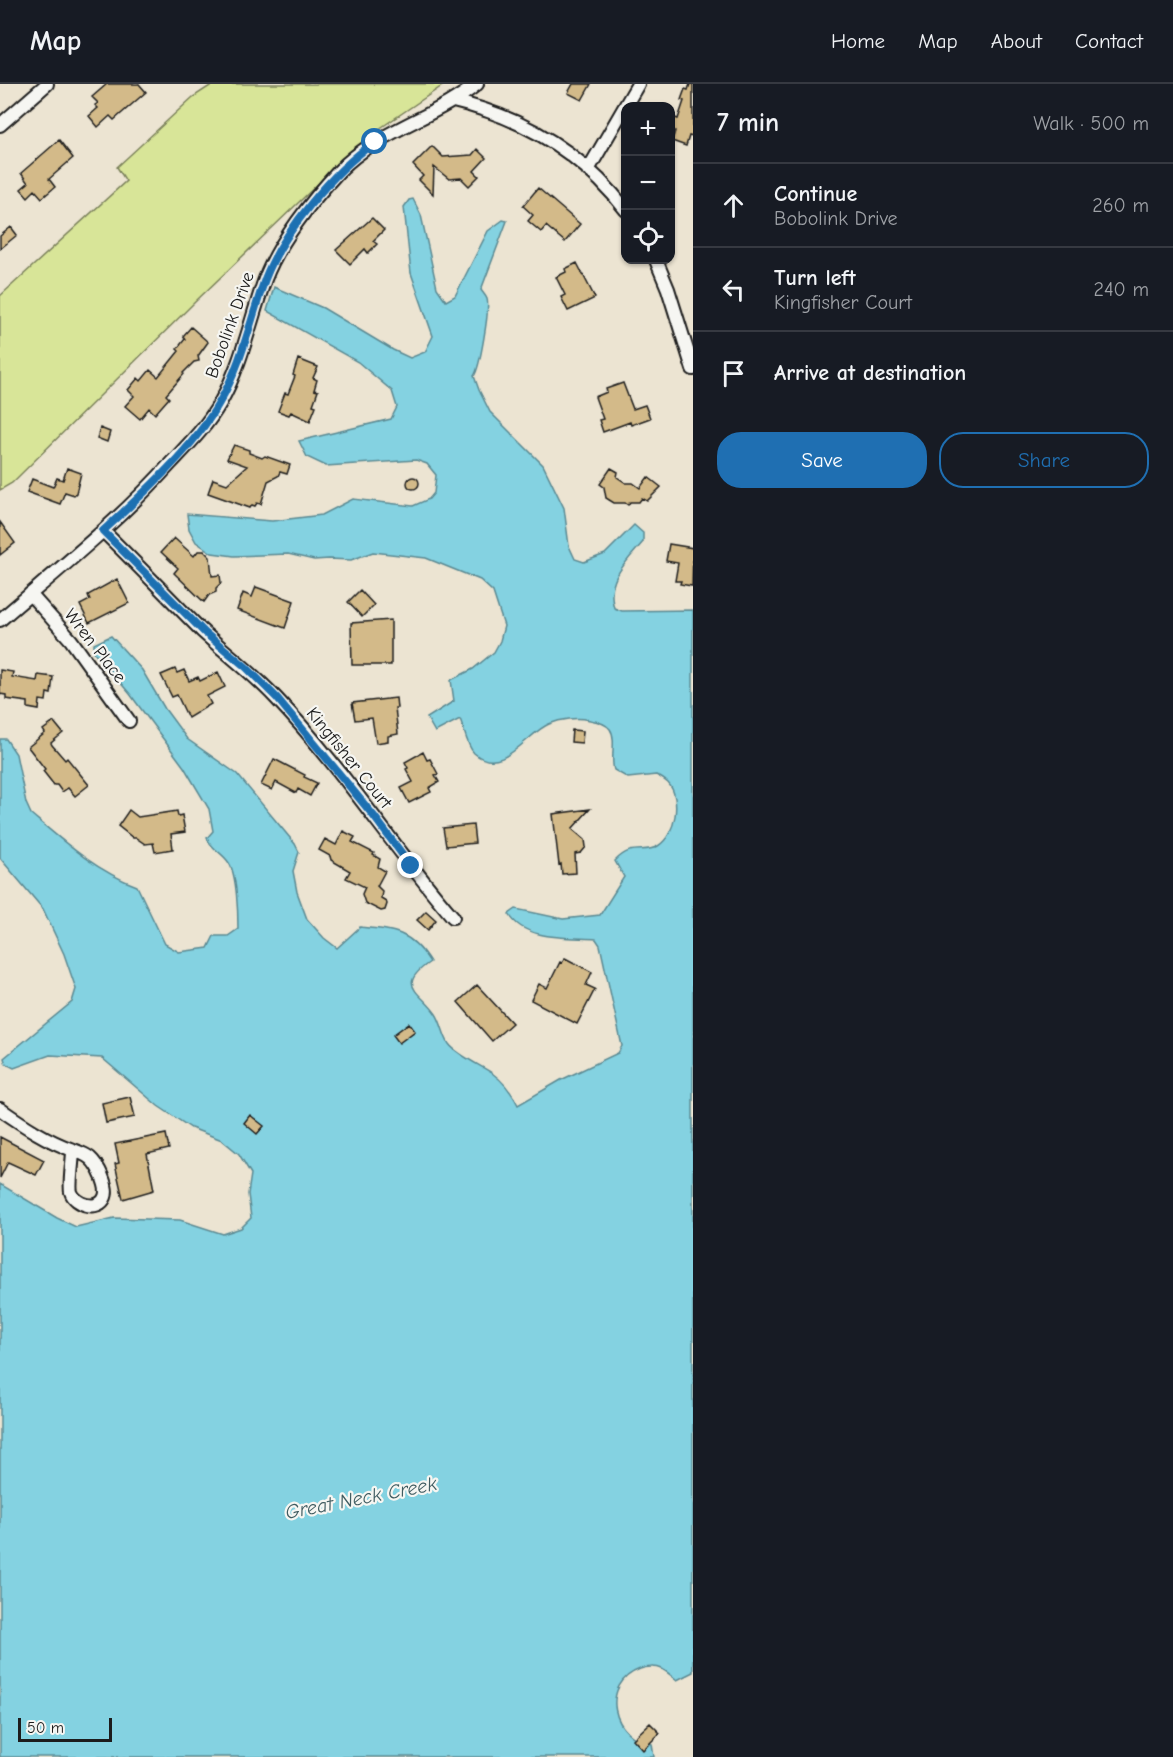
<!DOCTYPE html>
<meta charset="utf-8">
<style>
body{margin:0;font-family:"Comic Neue",sans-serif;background:#20242c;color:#f1f3f6}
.controls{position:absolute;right:18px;top:18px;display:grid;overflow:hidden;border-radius:12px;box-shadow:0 2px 4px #0004}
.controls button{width:54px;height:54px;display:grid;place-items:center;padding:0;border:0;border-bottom:2px solid #363941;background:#171b24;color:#f1f3f6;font:30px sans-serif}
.scale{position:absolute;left:18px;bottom:15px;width:94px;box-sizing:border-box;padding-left:6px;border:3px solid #1c1c1c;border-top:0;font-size:16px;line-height:21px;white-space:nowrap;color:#1c1c1c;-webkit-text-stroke:4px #f6f6f2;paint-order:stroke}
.stop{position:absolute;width:18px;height:18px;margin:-14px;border:4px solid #1f6fb2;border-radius:50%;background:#fff}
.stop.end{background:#1f6fb2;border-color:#fff;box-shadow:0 2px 6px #0008}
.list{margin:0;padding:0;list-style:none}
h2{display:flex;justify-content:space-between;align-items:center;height:78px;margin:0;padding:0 24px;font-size:26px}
h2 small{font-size:20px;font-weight:400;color:#9ea1a6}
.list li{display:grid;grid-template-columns:39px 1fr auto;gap:18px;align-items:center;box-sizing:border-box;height:84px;padding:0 24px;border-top:2px solid #363941}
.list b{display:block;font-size:22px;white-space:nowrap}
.list p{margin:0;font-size:20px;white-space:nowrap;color:#9ea1a6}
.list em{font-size:20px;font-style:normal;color:#9ea1a6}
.actions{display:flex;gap:12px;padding:18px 24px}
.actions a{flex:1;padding:14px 0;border:2px solid #1f6fb2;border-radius:24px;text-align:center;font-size:21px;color:#1f6fb2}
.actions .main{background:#1f6fb2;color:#fff}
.icon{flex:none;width:33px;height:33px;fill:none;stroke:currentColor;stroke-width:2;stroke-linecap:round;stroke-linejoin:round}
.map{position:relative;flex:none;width:693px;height:1673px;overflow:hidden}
header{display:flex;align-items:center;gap:36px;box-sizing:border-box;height:84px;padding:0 30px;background:#171b24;border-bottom:2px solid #363941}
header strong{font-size:28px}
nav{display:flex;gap:33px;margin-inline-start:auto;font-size:21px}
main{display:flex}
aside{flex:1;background:#171b24}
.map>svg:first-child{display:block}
</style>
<header>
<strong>Map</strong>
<nav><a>Home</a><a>Map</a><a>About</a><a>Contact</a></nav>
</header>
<main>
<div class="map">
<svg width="693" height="1673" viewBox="0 0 693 1673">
<rect width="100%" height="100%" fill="#ece4d2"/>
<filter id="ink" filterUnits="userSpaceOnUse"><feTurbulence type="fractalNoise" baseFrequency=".0167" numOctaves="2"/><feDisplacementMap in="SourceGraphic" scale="12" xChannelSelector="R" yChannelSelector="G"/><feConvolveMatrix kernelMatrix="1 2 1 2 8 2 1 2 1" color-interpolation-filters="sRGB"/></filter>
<g filter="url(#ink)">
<path fill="#d8e598" stroke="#7a805a" stroke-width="1.5" d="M213,0H445L379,45L346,73L197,216L12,399L0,406V212L126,97L117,83L193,13Z"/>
<path fill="#84d2e1" stroke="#5a8992" stroke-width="1.5" d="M413,115L421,131L437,204L446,217L455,212L488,147L503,136L507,137L481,206C483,209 486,212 487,215C490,224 480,284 474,292L479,306L490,328L543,381L564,424L569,462L575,475L584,478L605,470L634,441L643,449V458C627,477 605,496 614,524L622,527L693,526V1588L677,1596C672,1592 667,1588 662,1585C656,1582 646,1583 640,1585C599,1600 612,1655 652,1660L654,1673H0V1100L57,1134L76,1143L114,1134L180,1136L223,1150L241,1144L251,1134L248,1110L251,1090L239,1070L222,1056L191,1044L158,1022L102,974L50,971L14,984L6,980L4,974L72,918L76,905L64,870L43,825L0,774V655H6L16,670L26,719L31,730C64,758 96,787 137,802L165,860L179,868L208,864L214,852H228L238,845C238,830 237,791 229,779C222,768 212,766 207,754L213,747L209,725L184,683L130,610L94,568V560L111,552L142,586L165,625L187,655L237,690L295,760L299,768L293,787L297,808L307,835L324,854L337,864L360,843C394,846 411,847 430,878C395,902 420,907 436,930C442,939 443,951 449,960C457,971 480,981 492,989C503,997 512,1009 518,1021L561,996L618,969L622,962L600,861L596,855C569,853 524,857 509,830L516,825L563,835L600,831L624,793L615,777C633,758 643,771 658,762C676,751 682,714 668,699C665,696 660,693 656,691L628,694L614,686C610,674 617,655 610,645C606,640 596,637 590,636C577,633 561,635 549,640C528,648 502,694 474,669C467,662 464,644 460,635L435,648L427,634L454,617L451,596L473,585L494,568L500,557L504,542L493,508L480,496L426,474L373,468L351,476L329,475L314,476L288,470L234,472L212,469L196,458L189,445L187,430L272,437L322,431L353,415L413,422L429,415L434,409L436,391L427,380L416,376L326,382L307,373L299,357L391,335L397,323L392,307L358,278L267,227L274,203L323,224L393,266L410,274L425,268L433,252L411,189L404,123L409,116Z"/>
<path fill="#d3ba89" stroke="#1c1c1c" stroke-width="1.5" d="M107,0H139L146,8L114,36L110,32L98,43L89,32L98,24L95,21L98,19L92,13Z
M573,0H591L582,16L568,9Z
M690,0H693V53L689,52L686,62L672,57L675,47L670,45L675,34L678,35L684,17L681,16L685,5L688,6Z
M59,56L73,74L49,95L55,103L42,114L35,106L28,113L21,105L28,99L21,89Z
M432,62L443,73L472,71L477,65L486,74L474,87L479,92L469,102L461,94L449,95L434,83L433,110L419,96L423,92L413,81Z
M538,104L580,140L565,158L546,142L541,148L528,137L533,131L523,122Z
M372,134L384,146L373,157L377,160L368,169L365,165L350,180L336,166Z
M11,143L17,151L0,165V152Z
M577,179L595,214L568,227L561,213L565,211L556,193L566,188L565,185Z
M191,243L208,258L198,272L199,277L194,278L183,289L184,290L166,311L169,314L155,330L149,324L140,335L125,322L134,312L128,306L138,294L141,297L150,286L158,293L179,267L177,265L185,255L183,252Z
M298,275L318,283L313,294L317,296L314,306L318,307L313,321L316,322L310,337L291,328L289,331L278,327L285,309L288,310L295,292L293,291Z
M623,299L633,325L645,321L650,334L631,341L630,338L603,348L599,336L603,335L595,313L607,308L606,305Z
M100,344L110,348L107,358L97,354Z
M234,361L249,366V369L262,374L265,372L290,381L287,390L280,388L278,392L268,397L261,420L257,419L255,422L252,421L250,424L208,409L213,395L227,400L247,382L227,375Z
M67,384L81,389L76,409L74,411L65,408L60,420L27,408L32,395L53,403L57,394L63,396Z
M611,384L618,388L617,393L626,399H633L640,404L648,393L661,403L647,417L642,414L639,418H630L628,421L625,419H614L606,414L604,403L600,400Z
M407 399a6 6 0 1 1 12 0a6 6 0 1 1-12 0Z
M0,438L15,459L0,471Z
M174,454L194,472L198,467H204L210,473L212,492L220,491L221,499L216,504V508L209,511L204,518L174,489L178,484L161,468Z
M669,460L693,464L692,502L680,500L681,497H675L678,479L666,477Z
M117,495L129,519L89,539L80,521L90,516L88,511Z
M256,503L294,517L285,544L237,526L243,509L252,513Z
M360,506L374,521L362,533L348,518Z
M391,536V581H352L351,539Z
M175,585L177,589L184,586L189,597L198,593L200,597L218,588L225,603L207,612L211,620L188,634L177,611L172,613L161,591Z
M0,586L13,588L12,593L37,597L38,591L53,593L51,610L47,609L46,617L40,616L39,626L28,624V618L6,615V611L0,610Z
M396,614L397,624H395L398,650L388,652V657L376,659L372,634L355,636L352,619Z
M54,638L63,649L51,659L52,661L65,676L67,674L89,701L75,712L68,704L62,708L57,701H54L43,687L45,685L28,663L45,649L43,646Z
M572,646L583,647L582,659L571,658Z
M423,668L427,676L430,675L438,690L435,691L439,698L429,704L431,708L409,719L401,704L413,698L406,685L408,684L405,678Z
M274,675L305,691L304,693L317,699L310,712L298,705L296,709L276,698L272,706L261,701Z
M590,725L572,745L585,756L586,763L581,769L575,770L576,789L562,790L561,780L559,781L553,730Z
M129,726L138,733L177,727L178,732L182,731L185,748L171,750L173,765L155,768L153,759L145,760L136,754H133L118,742Z
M473,741L475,759L446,762L443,744Z
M343,747L355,753L352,758L374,769L373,771L380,775L378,783L385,787L377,802L382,807L381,814L386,817L387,820L385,826L381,827L365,819L362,810L365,803L346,794L350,787L331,776L330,772L319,766L325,755L336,761Z
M426,827L436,836L428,846L417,836Z
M565,874L592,888L586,901L595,905L577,940L531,916L539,900L547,904L560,878L562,879Z
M477,901L512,939L492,957L458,918Z
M409,939L415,947L399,959L393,951Z
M130,1013L135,1033L106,1039L102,1019Z
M250,1031L264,1042L257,1050L244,1039Z
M166,1050L169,1065L147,1070L154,1106L123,1115L115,1080L119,1079L115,1060Z
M0,1053L44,1076L36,1091L8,1078L0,1094Z
M650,1639L660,1649L643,1666L633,1655Z"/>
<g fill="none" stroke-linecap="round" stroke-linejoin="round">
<g stroke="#1c1c1c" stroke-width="16">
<path id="minor" d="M453,17C522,33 582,69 626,126
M0,41L47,0
M588,86L638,0
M656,176L668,205L693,285
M103,447C137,480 169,514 202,547C227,570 253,589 276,614C341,682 392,762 453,833
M30,510L71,556L129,637
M0,536C59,485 119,437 171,379C189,360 207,342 220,319C242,280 250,237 265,195C279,158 312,116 339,87C377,47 435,34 477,0
M0,1025C23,1041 47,1057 73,1066
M73,1066C79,1068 85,1070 90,1074C98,1081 109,1103 105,1113C99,1128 75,1121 71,1108C69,1101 73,1076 73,1066Z"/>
</g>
<use href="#minor" stroke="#f6f6f2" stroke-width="12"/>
</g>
</g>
<g fill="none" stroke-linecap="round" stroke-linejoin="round" filter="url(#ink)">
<path stroke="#1f6fb2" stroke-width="8" d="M375,58C333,87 283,148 265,195C250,237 242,280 219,319C193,365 142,411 103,447L205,549L246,583L277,614L373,731L411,782"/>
</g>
<g text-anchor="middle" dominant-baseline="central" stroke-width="4.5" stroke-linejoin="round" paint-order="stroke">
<g font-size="18" fill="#1c1c1c" stroke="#f6f6f2">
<text transform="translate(230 241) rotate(-70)">Bobolink Drive</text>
<text transform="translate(95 562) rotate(52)">Wren Place</text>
<text transform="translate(349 674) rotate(51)">Kingfisher Court</text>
</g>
<g font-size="20" font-style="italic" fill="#405c61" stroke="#f6f6f2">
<text transform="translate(361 1414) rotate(-11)">Great Neck Creek</text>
</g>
</g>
</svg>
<div class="controls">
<button>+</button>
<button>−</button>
<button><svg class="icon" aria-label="locate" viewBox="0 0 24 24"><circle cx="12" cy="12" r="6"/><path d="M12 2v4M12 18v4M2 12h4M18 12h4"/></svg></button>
</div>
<div class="scale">50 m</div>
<div class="stop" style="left:375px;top:58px"></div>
<div class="stop end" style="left:411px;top:782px"></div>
</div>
<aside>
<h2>7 min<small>Walk · 500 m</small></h2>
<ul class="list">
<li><svg class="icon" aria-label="ahead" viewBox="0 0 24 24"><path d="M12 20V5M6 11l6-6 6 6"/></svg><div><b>Continue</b><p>Bobolink Drive</p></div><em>260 m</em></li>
<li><svg class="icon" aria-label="left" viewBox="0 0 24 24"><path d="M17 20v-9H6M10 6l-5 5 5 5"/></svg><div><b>Turn left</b><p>Kingfisher Court</p></div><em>240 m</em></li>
<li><svg class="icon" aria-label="arrive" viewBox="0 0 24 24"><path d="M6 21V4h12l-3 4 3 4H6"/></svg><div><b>Arrive at destination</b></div></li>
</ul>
<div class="actions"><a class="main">Save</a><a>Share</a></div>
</aside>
</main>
